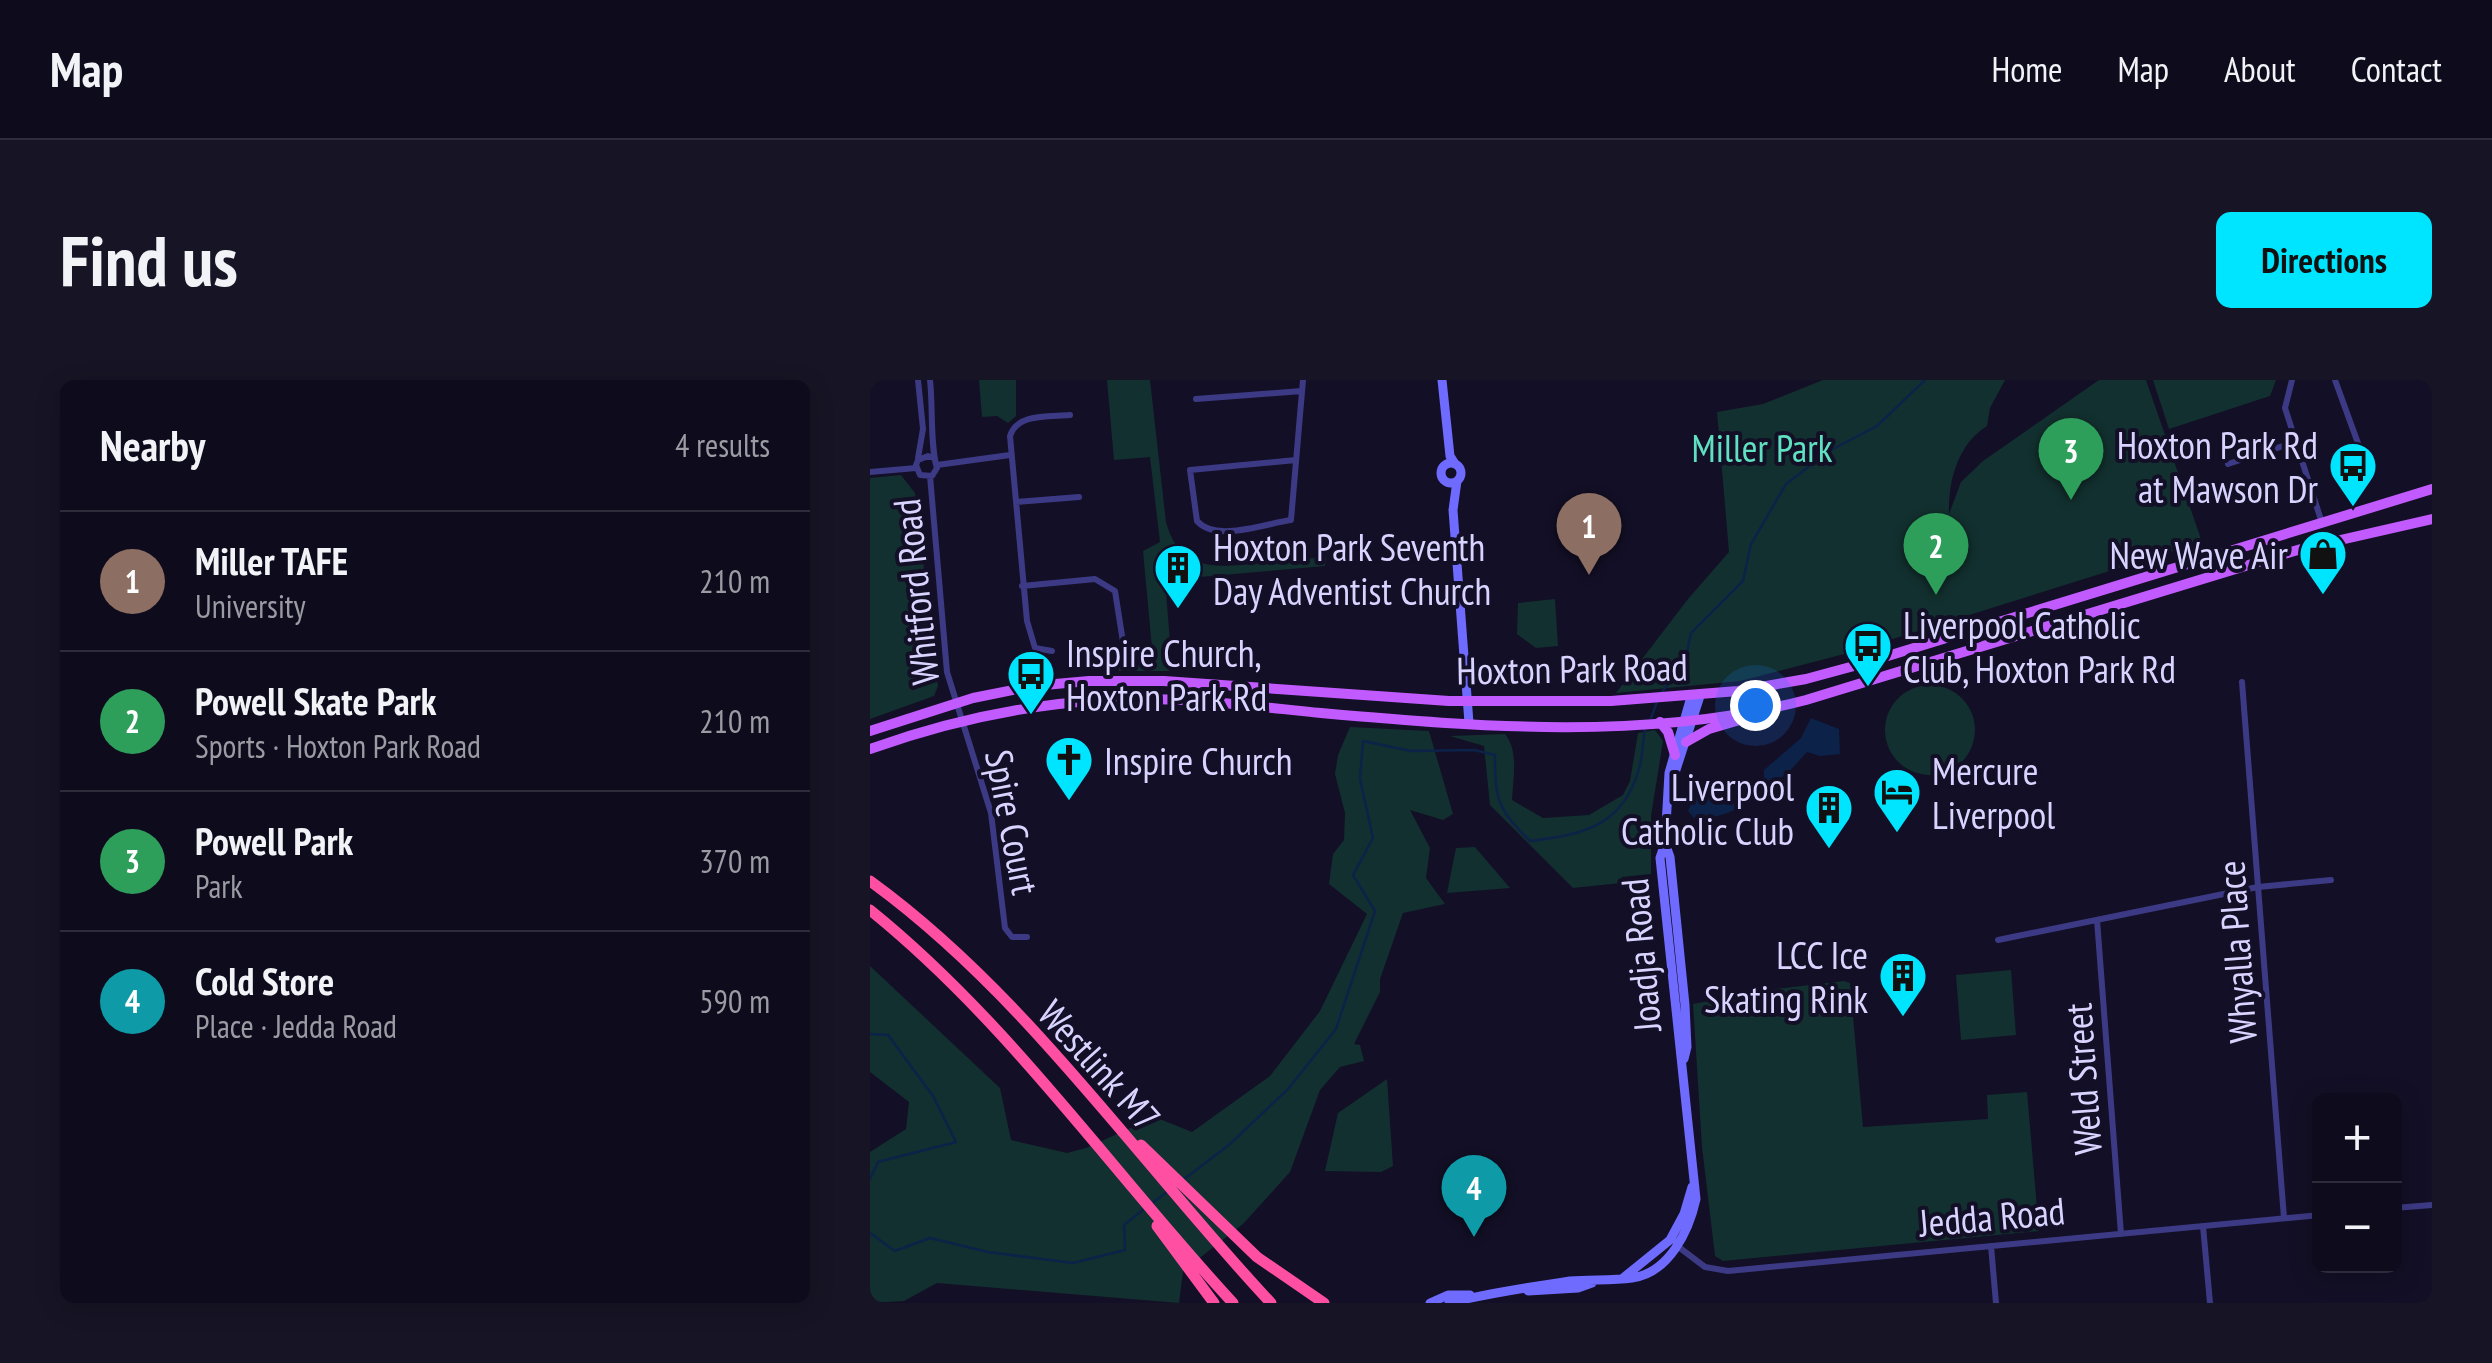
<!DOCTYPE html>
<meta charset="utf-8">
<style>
body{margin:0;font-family:"PT Sans Narrow",sans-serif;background:#171425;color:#f1f3f6}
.controls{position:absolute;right:30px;bottom:30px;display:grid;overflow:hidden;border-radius:15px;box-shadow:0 5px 25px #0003}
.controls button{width:90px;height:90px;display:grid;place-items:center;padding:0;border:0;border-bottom:2px solid #2e2b3b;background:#0e0b1c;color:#f1f3f6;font:50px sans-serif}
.you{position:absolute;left:885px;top:325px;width:35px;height:35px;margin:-25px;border:8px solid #fff;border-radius:50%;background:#1a73e8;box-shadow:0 0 0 15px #1a73e833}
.badge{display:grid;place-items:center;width:65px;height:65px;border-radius:50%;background:#00e5ff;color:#fff;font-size:32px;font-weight:700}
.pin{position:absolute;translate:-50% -82px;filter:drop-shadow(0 2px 5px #0008)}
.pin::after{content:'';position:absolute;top:52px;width:35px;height:30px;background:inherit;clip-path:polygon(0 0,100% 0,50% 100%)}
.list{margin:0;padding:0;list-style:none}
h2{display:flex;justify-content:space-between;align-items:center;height:130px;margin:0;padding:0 40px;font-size:42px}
h2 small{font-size:32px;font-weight:400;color:#9b9ba3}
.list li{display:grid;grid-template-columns:65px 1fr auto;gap:30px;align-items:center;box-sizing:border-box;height:140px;padding:0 40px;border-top:2px solid #2e2b3b}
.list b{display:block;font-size:38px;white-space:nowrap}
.list p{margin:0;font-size:32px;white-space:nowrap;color:#9b9ba3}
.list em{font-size:32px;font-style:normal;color:#9b9ba3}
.map{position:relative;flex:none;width:1562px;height:923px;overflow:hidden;border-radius:15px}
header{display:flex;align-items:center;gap:60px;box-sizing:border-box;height:140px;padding:0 50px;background:#0e0b1c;border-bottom:2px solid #2e2b3b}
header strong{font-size:48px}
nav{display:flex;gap:55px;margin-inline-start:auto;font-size:35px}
.intro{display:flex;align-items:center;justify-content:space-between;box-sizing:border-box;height:240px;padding:0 60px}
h1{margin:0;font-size:70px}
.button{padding:25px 45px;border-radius:15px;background:#00e5ff;color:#111;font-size:35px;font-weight:700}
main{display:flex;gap:60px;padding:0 60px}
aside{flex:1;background:#0e0b1c;border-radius:15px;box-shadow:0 5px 25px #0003}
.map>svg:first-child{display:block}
</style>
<header>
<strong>Map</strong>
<nav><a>Home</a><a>Map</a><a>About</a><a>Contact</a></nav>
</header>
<div class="intro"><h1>Find us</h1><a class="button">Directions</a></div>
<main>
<aside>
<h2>Nearby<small>4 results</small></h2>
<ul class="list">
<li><span class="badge" style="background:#8d6e63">1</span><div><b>Miller TAFE</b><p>University</p></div><em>210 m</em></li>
<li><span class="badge" style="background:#2e9e5b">2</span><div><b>Powell Skate Park</b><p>Sports · Hoxton Park Road</p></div><em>210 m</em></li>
<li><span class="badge" style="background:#2e9e5b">3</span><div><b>Powell Park</b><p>Park</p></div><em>370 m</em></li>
<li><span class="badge" style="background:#0f9aa8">4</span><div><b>Cold Store</b><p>Place · Jedda Road</p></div><em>590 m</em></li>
</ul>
</aside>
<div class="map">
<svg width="1562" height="923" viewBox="0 0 1562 923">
<rect width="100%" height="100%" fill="#130f26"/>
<path fill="#12302f" d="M109,0H146V36L138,43L127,36L112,37Z
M237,0H280L296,142C310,194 350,187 392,183C414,181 435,179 456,177L455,186L295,200L302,286L299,291H249V287L255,289L258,282L283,279L273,171L290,162L280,77L244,80Z
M953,0H1135L1120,28L1117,46C1088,64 1078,101 1079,134L1091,102L1113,81L1229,0H1276L1332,162L978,273L870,301L746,313L818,219L859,172L847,32L893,24Z
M1283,0H1406L1400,16L1299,49Z
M31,95L45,113L68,306L64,316L0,339V98Z
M685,219L688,266L666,268L647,254L648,223Z
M1015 350a45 45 0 1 1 90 0a45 45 0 1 1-90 0Z
M480,347L559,351L583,434L573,440L540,430L560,468L556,498L575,524L533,533L510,599V612L484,664L490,665L494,681L470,687L450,710L420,792L373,844L313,891L309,923L67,903L34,921L0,923V772L36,749L39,722L0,692V586L130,708L141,760L197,773L216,768L285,737L322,752L400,696L450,631L497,534L459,504L463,474L474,460L475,433L465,394L468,375Z
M785,350L793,361L781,436V494L752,497L751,503L703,508L620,425L614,366L580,356L635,354C649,371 643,399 642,420L673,438L719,435L753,415L760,401L768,353Z
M605,467L640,508L577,513L586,468Z
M1141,590L1146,655L1091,660L1086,595Z
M974,601L980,603L993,747L1118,739L1117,715L1157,712L1169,851L853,881L845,876L832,767L823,624L890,611Z
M517,699L523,786L511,792L455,791L468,733Z"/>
<path fill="#0c2248" d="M941,338L969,349L970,374L950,376L937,372L916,395L898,403L894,400V390L931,358Z
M884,400L888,413C872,430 846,440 824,438L818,431C826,414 829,401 849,402L858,410Z"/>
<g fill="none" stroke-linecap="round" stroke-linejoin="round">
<path stroke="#0c2248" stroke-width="2.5" d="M789,315L814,287L821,253L873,201L881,164L916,104L961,70L1007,46L1055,0
M781,338L787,322
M0,654L18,655L63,716L86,762L8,782L0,799
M313,800L360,764L418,709L466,649L505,531L483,495L503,458L490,399L493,361L541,371L604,370L625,375C625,421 628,429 660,461C714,454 752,447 769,389C773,377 772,363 775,350
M281,824L298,811
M0,853L25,871L60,858L118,872L203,883L255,870L254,845L274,829"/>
<path stroke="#3d3a85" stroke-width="6" d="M48,0L53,49L48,78
M60,0C63,25 60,67 67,88L62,96L50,95L46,85L48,80L58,76L64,78
M1422,0L1415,28L1452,143
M1465,0L1489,66
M326,19L432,11
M426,80L320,90L327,141C346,163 397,143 421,140L433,0
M1358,84L1425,62
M67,85L140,75
M0,92L46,88
M60,96L77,292L121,433L135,548L142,557H157
M146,122L209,117
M152,206L225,199L245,211L253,262
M182,271L165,268L157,241L140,56C147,33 179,37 200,35
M1372,302L1414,838
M1227,540L1251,854
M1128,560L1388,507L1461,500
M1524,828L1562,825
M1333,846L1340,923
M806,865L835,887L858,891L1450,835
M1121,866L1126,923"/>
<path stroke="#6f6bff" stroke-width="9" d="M572,0L580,76L585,84
M571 93a10 10 0 1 1 20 0a10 10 0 1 1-20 0Z
M587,101L583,130L599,343
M802,402L830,316
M795,463L800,477L815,625L817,667L814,679
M753,898L800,860L814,834L822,807
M658,911L708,908L722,903
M560,923L578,915H600
M579,923C618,913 660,907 700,901C720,899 741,901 762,898C799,893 819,851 826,819L790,478L795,463L799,393L821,317"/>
<path stroke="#c25bff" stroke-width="10" d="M790,342L798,352L805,375
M0,351L103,318L163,306L219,301H294L579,321H741L868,311L936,299L995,283L1562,109
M816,362L839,349L873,339
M0,369C76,342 157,324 238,320C309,316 380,326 451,333C610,347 779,361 936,320L1431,169L1562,139"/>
<path stroke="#ff4fa3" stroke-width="11" d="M0,501C156,614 270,783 401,923
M0,530C140,643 242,792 363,923
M271,765L387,877L454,923
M287,846L344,923"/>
</g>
<defs>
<g id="bus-pin" transform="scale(2.5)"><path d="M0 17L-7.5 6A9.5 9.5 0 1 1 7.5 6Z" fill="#00e5ff" stroke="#130f26"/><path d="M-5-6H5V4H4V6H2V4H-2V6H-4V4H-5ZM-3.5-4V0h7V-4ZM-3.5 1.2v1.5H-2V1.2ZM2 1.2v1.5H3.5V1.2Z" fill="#111"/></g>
<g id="shop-pin" transform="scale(2.5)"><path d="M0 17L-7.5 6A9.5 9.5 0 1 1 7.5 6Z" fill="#00e5ff" stroke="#130f26"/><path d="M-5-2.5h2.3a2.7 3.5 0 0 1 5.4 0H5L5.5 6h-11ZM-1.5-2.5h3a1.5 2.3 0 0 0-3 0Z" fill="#111"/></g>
<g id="building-pin" transform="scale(2.5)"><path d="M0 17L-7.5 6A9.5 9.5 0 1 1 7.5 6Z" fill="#00e5ff" stroke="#130f26"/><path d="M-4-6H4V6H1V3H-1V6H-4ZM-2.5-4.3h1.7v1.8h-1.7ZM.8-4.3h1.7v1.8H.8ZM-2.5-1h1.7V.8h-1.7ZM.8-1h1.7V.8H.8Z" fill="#111"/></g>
<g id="church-pin" transform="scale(2.5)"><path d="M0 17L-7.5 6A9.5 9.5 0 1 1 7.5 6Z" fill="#00e5ff" stroke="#130f26"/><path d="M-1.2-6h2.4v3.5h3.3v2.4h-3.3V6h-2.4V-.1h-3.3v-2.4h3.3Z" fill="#111"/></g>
<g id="hotel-pin" transform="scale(2.5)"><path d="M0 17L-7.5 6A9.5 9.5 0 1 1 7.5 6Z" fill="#00e5ff" stroke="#130f26"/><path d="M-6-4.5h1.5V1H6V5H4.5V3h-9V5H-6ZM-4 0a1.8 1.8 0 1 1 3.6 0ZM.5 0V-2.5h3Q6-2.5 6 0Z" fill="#111"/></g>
</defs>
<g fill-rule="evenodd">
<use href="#bus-pin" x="1483" y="86"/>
<use href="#shop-pin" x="1453" y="174"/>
<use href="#building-pin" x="308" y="188"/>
<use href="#bus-pin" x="998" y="266"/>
<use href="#bus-pin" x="161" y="294"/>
<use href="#church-pin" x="199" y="380"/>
<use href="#hotel-pin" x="1027" y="412"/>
<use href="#building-pin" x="959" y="428"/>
<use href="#building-pin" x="1033" y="596"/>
</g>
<g text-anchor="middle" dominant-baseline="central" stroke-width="8" stroke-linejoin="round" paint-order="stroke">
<g font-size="38" fill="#d9d4ff" stroke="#130f26" text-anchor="start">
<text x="1448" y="64" text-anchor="end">Hoxton Park Rd<tspan x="1448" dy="44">at Mawson Dr</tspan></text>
<text x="343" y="166">Hoxton Park Seventh<tspan x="343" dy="44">Day Adventist Church</tspan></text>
<text x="1418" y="174" text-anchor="end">New Wave Air</text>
<text x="1033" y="244">Liverpool Catholic<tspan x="1033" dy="44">Club, Hoxton Park Rd</tspan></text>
<text x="196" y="272">Inspire Church,<tspan x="196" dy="44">Hoxton Park Rd</tspan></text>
<text x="234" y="380">Inspire Church</text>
<text x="1062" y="390">Mercure<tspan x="1062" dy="44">Liverpool</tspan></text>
<text x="924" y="406" text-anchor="end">Liverpool<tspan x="924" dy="44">Catholic Club</tspan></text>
<text x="998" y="574" text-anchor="end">LCC Ice<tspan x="998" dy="44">Skating Rink</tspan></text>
</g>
<g font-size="38" fill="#5fe0c0" stroke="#130f26">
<text x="892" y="67">Miller Park</text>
</g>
<g font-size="38" fill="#d9d4ff" stroke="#130f26">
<text transform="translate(45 212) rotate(-96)">Whitford Road</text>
<text transform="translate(702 288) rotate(-1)">Hoxton Park Road</text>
<text transform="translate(143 442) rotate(79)">Spire Court</text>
<text transform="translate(1366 572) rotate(-94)">Whyalla Place</text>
<text transform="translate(770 575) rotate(-95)">Joadja Road</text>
<text transform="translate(230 685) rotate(48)">Westlink M7</text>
<text transform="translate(1212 699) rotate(-94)">Weld Street</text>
<text transform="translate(1122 836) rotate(-5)">Jedda Road</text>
</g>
</g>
</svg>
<div class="controls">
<button>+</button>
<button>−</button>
</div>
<div class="you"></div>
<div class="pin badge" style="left:719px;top:195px;background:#8d6e63">1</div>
<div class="pin badge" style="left:1066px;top:215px;background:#2e9e5b">2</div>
<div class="pin badge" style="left:1201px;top:120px;background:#2e9e5b">3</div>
<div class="pin badge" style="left:604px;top:857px;background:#0f9aa8">4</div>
</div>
</main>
